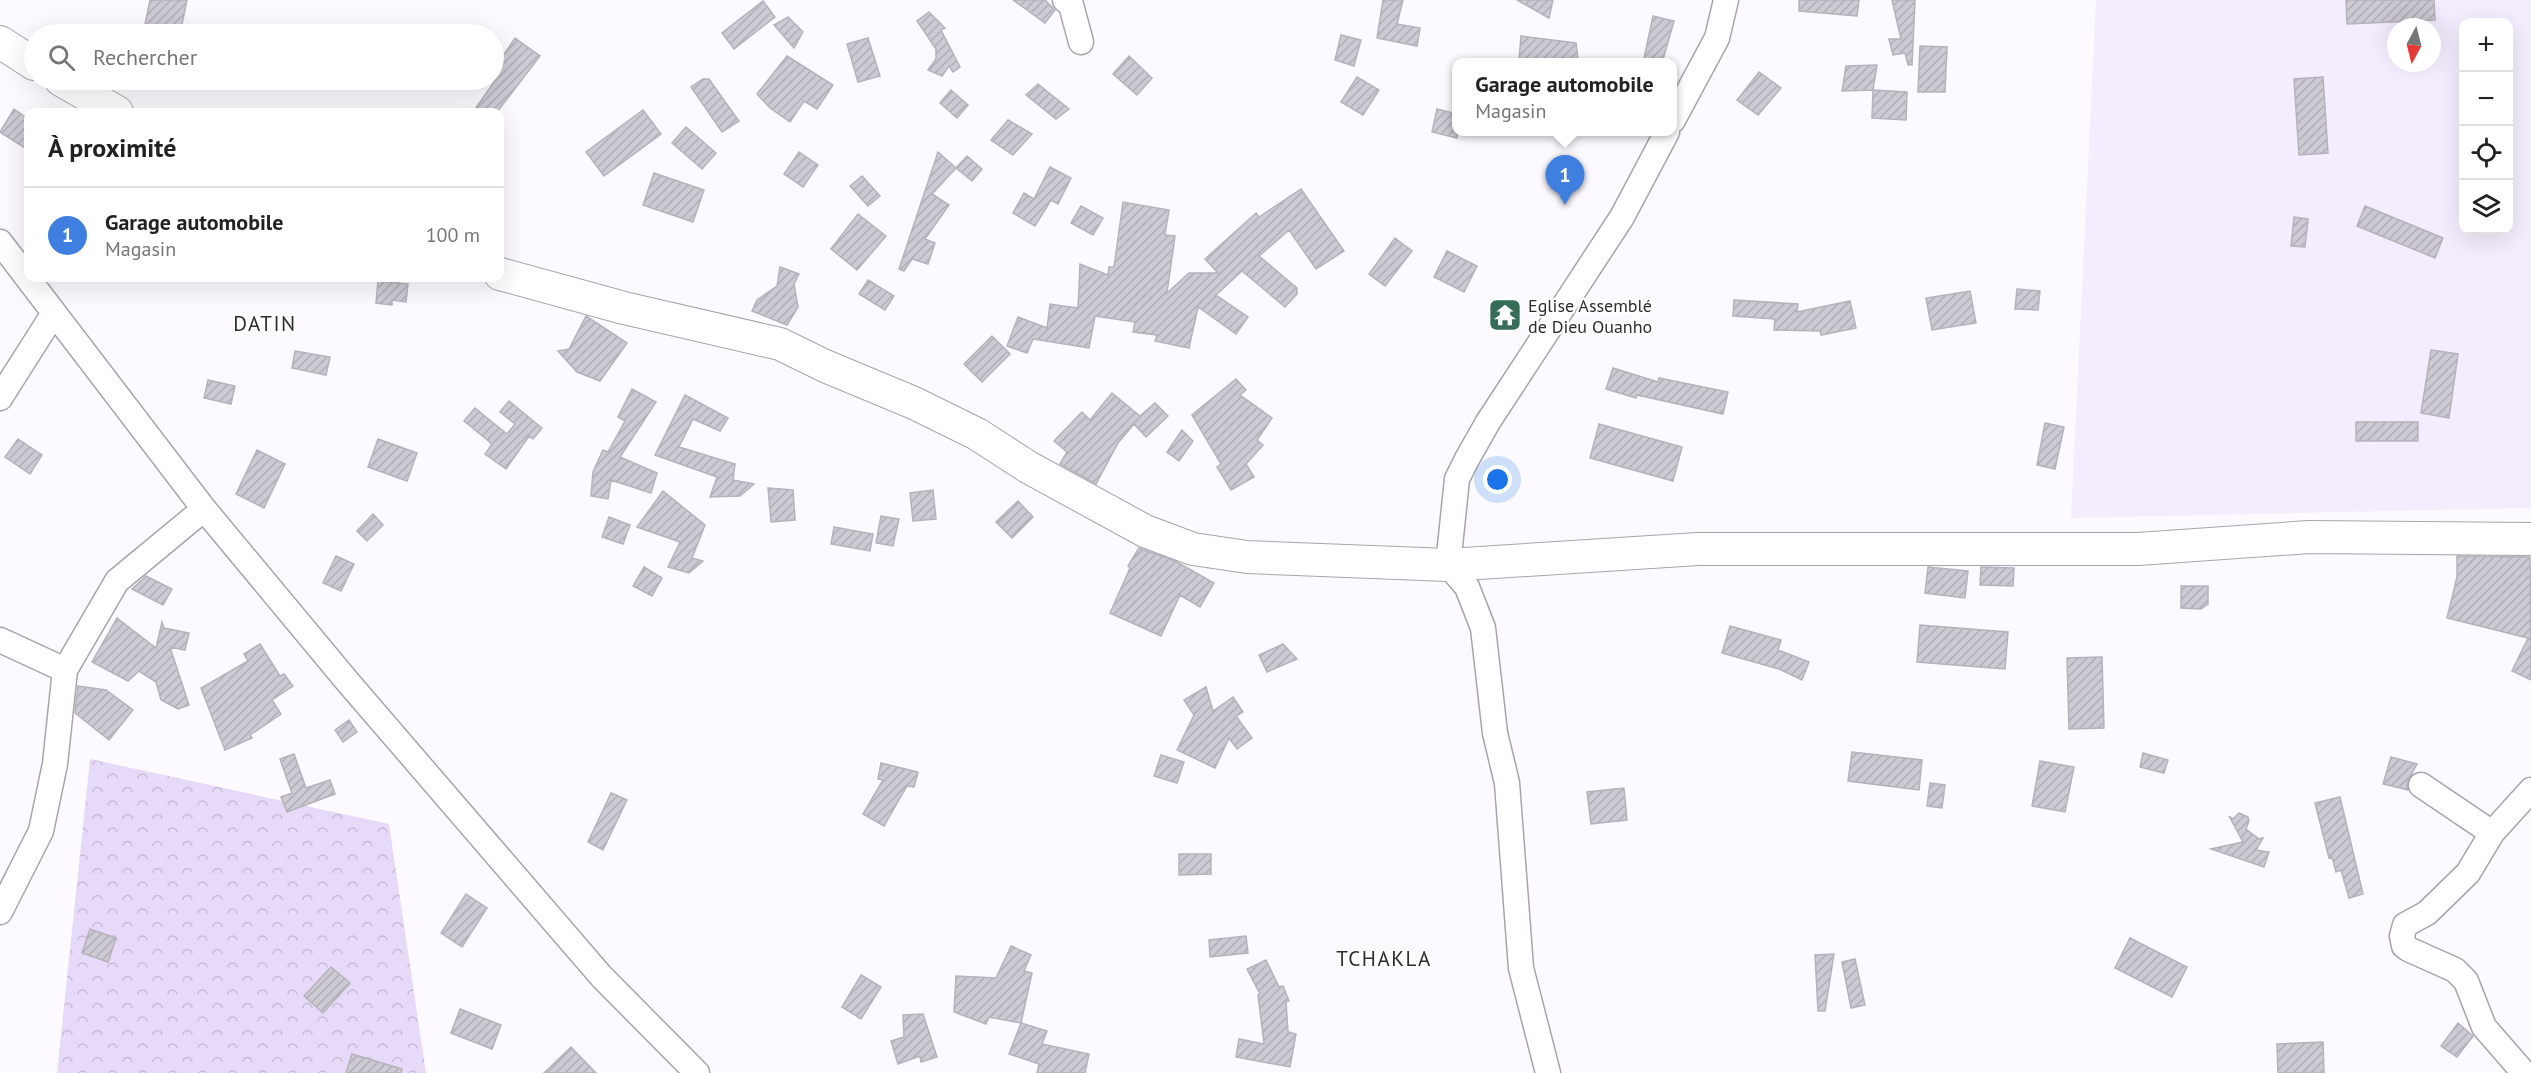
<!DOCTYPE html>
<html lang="fr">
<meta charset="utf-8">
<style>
body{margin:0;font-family:"PT Sans",sans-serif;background:#f6f6f6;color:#222}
.controls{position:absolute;right:18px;top:18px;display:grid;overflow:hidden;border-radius:12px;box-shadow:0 6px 24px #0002}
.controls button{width:54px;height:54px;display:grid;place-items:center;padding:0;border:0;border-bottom:2px solid #e0e0e0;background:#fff;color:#222;font:30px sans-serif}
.compass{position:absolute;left:2387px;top:18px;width:54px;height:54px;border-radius:50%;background:#fff;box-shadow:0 6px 24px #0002;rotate:187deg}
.you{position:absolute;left:1498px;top:480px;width:21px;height:21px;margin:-15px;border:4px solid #fff;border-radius:50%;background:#1a73e8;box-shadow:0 0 0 9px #1a73e833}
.badge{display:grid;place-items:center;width:39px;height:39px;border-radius:50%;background:#db2777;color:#fff;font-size:20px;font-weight:700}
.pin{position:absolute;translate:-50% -50px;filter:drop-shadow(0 2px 3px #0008)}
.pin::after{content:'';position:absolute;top:32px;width:21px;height:18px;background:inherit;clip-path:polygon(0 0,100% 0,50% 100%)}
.popup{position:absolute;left:1452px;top:58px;width:225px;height:78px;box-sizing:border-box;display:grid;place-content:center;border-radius:12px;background:#fff;filter:drop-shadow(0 2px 4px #0005);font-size:20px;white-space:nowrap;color:#767676}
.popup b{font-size:22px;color:#222}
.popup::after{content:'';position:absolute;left:50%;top:100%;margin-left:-12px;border:12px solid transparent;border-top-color:#fff}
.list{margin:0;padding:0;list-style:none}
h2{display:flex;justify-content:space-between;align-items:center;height:78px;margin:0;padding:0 24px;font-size:26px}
h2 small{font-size:20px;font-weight:400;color:#767676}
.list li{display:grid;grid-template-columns:39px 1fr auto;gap:18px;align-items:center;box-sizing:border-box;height:96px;padding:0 24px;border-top:2px solid #e0e0e0}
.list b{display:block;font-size:22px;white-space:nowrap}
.list p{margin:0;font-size:20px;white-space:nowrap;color:#767676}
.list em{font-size:20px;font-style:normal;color:#767676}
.icon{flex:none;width:33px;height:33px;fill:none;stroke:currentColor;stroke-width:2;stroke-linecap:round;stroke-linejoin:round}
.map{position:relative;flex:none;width:2531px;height:1073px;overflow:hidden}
.search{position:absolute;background:#fff;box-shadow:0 6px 24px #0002;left:24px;top:24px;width:480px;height:66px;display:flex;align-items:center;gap:15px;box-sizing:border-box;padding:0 21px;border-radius:33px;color:#767676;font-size:22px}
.panel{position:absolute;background:#fff;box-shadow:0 6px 24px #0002;left:24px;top:108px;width:480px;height:174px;border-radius:12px}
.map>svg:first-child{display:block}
</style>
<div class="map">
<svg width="2531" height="1073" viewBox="0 0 2531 1073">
<defs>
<pattern id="forest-crowns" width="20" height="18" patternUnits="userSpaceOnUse" patternTransform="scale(1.5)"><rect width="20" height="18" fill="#e7daf9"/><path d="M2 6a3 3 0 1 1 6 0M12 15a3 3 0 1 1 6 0" fill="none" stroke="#c6bbd6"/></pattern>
<pattern id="building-hatch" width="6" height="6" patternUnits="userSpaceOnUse" patternTransform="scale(1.5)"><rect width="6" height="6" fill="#cdcad3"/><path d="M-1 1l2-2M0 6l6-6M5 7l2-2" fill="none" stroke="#b0aeb5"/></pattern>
</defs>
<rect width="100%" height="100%" fill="#fcfafe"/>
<path fill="#f4edfd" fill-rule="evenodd" d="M2096,0H2531V508L2071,518ZM2464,22H2508V230H2464ZM2396,27H2432V63H2396Z"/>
<path fill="url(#forest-crowns)" d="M90,759L389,824L426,1073H57Z"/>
<path fill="url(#building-hatch)" stroke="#b6b2bb" stroke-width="1.5" d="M150,0H187L180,34H143Z
M1013,0H1045L1055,10L1045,23Z
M1383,0H1403L1397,24L1420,28L1417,46L1377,38Z
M1517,0H1553L1549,18Z
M1799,0H1859L1857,16L1799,11Z
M1892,0H1915L1912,65H1908L1905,53L1893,55L1889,39H1901Z
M2346,0H2434L2435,20L2347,24Z
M763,1L775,17L734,49L722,33Z
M929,12L945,28L941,30L960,67L953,72L949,66L942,76L928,70L936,59V49L917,21Z
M1653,16L1674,21L1662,63H1643Z
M788,17L803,32L794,48L774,25Z
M1341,35L1361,40L1354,66L1335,60Z
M1521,36L1576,43L1578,59L1549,63L1519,60Z
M515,38L540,56L497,112H473L494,82V69Z
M868,38L880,76L858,82L847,44Z
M1920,46L1947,47L1945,92H1918Z
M787,56L833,85L817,109L804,101L790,122L770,108L757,94Z
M1129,56L1152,78L1137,95L1113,74Z
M1877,65L1873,90L1842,91L1846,66Z
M1759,72L1781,88L1758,115L1737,100Z
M1357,77L1379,90L1363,115L1341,102Z
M2323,77L2328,153L2299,155L2294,79Z
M703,79H709L739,121L722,132L691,87Z
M1038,84L1069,109L1056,119L1026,95Z
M951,90L968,105L957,118L940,103Z
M1873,90L1907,92L1906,120L1872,118Z
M14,109L28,119V150L0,132Z
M1437,109L1457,114V138L1432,132Z
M643,110L661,134L604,176L586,152Z
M1008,120L1032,134L1013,155L991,140Z
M686,127L716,153L702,169L672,143Z
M799,152L818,165L803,187L784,174Z
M938,152L956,168L932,194L949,205L925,239L935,243L928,264L912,259L904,271L899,269Z
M967,156L982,169L972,181L956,168Z
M1050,167L1071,178L1058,204L1051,200L1035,226L1013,213L1024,193L1034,199Z
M654,173L704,190L693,222L643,205Z
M862,176L880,196L868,206L850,186Z
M1301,189L1344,251L1316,269L1289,230L1259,256L1297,288V294L1285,307L1242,271L1216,295L1248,317L1236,334L1198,307L1189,348L1155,341L1157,335L1133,332L1135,322L1095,316L1089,348L1033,339L1027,353L1007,346L1018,317L1047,328L1050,304L1078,308L1080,264L1108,275L1109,267H1114L1123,202L1169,210L1165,235L1175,236L1167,293L1189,273H1218L1205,259L1256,213L1259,217Z
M1081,206L1103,218L1093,235L1071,223Z
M2365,206L2443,238L2435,258L2357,226Z
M858,214L886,236L857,270L831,249Z
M2294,217L2308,219L2305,247L2291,246Z
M1395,238L1412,251L1385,286L1369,274Z
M1447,251L1477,266L1464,292L1434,277Z
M780,267L799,274L794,284L798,307L787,325L752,311L757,300L777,286Z
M868,280L894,296L885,310L859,294Z
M378,281L408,284L406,302L392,300V305L376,303Z
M2017,289L2040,291L2038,310L2015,309Z
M1970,291L1976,323L1932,330L1926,298Z
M1734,300L1798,304L1797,312L1850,301L1856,328L1821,335L1820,331L1774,330L1775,319L1733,316Z
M586,316L627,343L600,381L577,372L558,351L569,349Z
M992,336L1010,354L982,382L964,364Z
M2431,350L2458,354L2449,418L2421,413Z
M295,351L330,357L326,375L292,368Z
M1613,368L1658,382L1659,378L1728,392L1723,414L1637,395L1636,398L1606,389Z
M1236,379L1246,390L1240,395L1272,418L1257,440L1263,445L1246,464L1254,477L1231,490L1217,467L1221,464L1192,415Z
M208,380L235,386L231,404L204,398Z
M632,389L656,402L620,457L657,473L651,493L611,480L608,499L591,496L593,472L603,450L608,452L625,421L618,417Z
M1112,393L1140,416L1155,403L1168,416L1146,437L1134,424L1118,443L1096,484L1060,464L1067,452L1054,441L1082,412L1090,420Z
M685,395L728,418L720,431L693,419L679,447L735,464L733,480L754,484L740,496L710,497L717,477L655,455Z
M509,401L542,428L533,439L529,436L506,469L485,454L492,444L464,421L475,408L507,434L515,424L500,412Z
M2356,422H2418V441H2356Z
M2045,423L2064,427L2055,469L2037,465Z
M1599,424L1682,447L1673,481L1590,458Z
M1182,430L1193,441L1179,461L1167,452Z
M18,439L42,455L30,474L5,457Z
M378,439L417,453L407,481L368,467Z
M257,450L285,464L264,508L236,494Z
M768,488L793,490L795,520L771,522Z
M933,490L936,519L913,521L910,493Z
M663,491L705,525L692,558L703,561L689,573L668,567L680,542L637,527Z
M1018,501L1033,517L1012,538L996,522Z
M373,514L383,525L367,541L357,531Z
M881,516L899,519L893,546L876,543Z
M609,517L630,525L623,544L602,537Z
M834,527L873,534L870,551L831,544Z
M1139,548L1175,561L1214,583L1200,607L1180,595L1161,636L1110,613L1130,568L1128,566Z
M336,556L354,564L341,591L323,583Z
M2457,556L2530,557L2531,680L2512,671L2528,638L2447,618L2457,577Z
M644,567L662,578L652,596L633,586Z
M1928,567L1968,571L1965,598L1925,593Z
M1981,567L2014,568L2013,586L1980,585Z
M146,576L172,589L163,605L132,589Z
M2181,586H2208V604L2201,609L2181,608Z
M117,618L156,648L162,622L164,628L189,633L185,650L170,647L189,705L178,709L161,700L156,682L139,671L128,681L92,662Z
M1920,625L2008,632L2005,669L1917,662Z
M1730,626L1781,640L1778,650L1809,662L1802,680L1779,669L1722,653Z
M260,644L280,676L284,674L293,686L272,700L281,714L250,735L252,738L225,750L201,688L248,661L244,654Z
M1283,644L1297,659L1267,672L1259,655Z
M2102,657L2104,728L2069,729L2067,658Z
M78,686L106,690L133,710L109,740L75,713Z
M1206,687L1213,711L1233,697L1243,712L1236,716L1252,738L1237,749L1229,738L1215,768L1177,750L1194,715L1184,700Z
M349,720L357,732L343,742L335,730Z
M1852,752L1922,760L1919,790L1848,781Z
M2143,753L2168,760L2164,773L2140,767Z
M294,754L306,788L330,780L335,794L287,812L281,797L292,793L280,759Z
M1161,755L1184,762L1177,783L1154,776Z
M2391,757L2417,764L2407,783L2408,790L2383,784Z
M2040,761L2074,767L2065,812L2032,806Z
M881,763L918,772L914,787L907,786L884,826L863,814L883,780L878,779Z
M1930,783L1945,785L1942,808L1927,806Z
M1624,788L1627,820L1591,824L1587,792Z
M611,793L627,800L603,850L588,842Z
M2340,797L2363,894L2349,898L2341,870L2336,872L2332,857L2329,858L2315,803Z
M2239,813L2248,817L2249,821L2246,829L2259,839L2263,838L2256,850L2269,852L2264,867L2211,849L2243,842L2229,816L2233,819Z
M1179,854H1211V874L1179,875Z
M466,894L487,908L462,947L441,933Z
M90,929L116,938L108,962L82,953Z
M1246,936L1248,953L1210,957L1209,940Z
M2130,938L2187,967L2172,997L2115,968Z
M1011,946L1031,955L1024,971L1032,973L1021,1023L989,1017L986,1024L954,1012L956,976L996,978Z
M1834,954L1825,1011H1818L1815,955Z
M1855,959L1865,1005L1851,1008L1842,962Z
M1266,960L1279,987L1283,986L1289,1001L1286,1002L1288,1032L1296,1034L1290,1067L1236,1057L1239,1039L1264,1044L1258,995L1260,994L1247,969Z
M331,967L350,983L323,1013L304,996Z
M861,975L881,987L861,1019L842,1007Z
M460,1009L501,1025L492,1049L451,1033Z
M923,1014L937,1057L921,1062L920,1056L898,1064L891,1041L904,1037L903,1015Z
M1021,1023L1047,1031L1042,1044L1089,1054L1085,1073H1037L1039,1064L1009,1054Z
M2458,1023L2473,1036L2457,1057L2441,1046Z
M2323,1042L2324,1073H2278L2277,1044Z
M571,1047L596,1073H544Z
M352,1054L402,1069L401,1073H346Z"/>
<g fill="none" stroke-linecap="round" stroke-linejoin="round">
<g stroke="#a8a4ad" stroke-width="27">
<path id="minor" d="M1065,0L1071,5L1081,42
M1673,120L1717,38L1726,0
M0,242L204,509L347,681L601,976L697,1073
M0,398L54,313
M0,640L65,670
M2421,785L2492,833
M0,912L41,831L55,764L65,670L117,581L204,509
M1548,1073L1521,968L1507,783L1495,733L1483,628L1467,587L1448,565L1457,479L1467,459L1488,422L1622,217L1667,132
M2524,1073L2484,1027L2466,981L2455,970L2408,949L2404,946L2402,936L2405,925L2427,913L2468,873L2492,833L2531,790"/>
</g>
<g stroke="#a8a4ad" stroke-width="34">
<path id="major" d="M0,42L34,64
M61,80L117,112
M500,274L624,308L780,344L825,366L914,403L977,434L1028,467L1145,531L1193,549L1247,557L1448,565L1698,549H2138L2309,537L2531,539"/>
</g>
<use href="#minor" stroke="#fff" stroke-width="24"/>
<use href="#major" stroke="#fff" stroke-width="32"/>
</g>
<defs>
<g id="temple-square" transform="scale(1.725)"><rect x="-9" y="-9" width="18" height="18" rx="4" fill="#356d56" stroke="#fff"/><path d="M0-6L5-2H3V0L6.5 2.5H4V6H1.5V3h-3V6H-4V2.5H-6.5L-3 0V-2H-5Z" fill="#fff"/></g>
</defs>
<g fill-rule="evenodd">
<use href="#temple-square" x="1505" y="315"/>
</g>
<g text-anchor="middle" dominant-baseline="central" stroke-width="4.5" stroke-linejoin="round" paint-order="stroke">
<g font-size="18" fill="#2d2c2f" stroke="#fff" text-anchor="start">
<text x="1528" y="305">Eglise Assemblé<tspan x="1528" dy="21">de Dieu Ouanho</tspan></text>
</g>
<g font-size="21" letter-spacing="1.5" fill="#2d2c2f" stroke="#fff">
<text x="265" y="323">DATIN</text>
<text x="1384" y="958">TCHAKLA</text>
</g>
</g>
</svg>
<div class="controls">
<button>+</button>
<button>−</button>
<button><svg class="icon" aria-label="locate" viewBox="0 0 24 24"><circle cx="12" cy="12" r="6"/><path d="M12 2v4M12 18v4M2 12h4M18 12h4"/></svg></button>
<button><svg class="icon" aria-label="layers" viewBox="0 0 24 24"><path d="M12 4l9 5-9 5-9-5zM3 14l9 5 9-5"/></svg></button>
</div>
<svg class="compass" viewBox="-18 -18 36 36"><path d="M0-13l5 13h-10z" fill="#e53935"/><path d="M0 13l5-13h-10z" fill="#767676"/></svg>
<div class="you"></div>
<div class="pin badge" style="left:1565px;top:205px;background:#3f7fe0">1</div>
<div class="popup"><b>Garage automobile</b>Magasin</div>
<div class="search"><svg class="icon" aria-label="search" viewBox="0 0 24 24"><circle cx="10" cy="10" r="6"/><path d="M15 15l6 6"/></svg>Rechercher</div>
<section class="panel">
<h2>À proximité<small></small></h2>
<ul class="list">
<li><span class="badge" style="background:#3f7fe0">1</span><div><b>Garage automobile</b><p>Magasin</p></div><em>100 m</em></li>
</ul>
</section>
</div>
